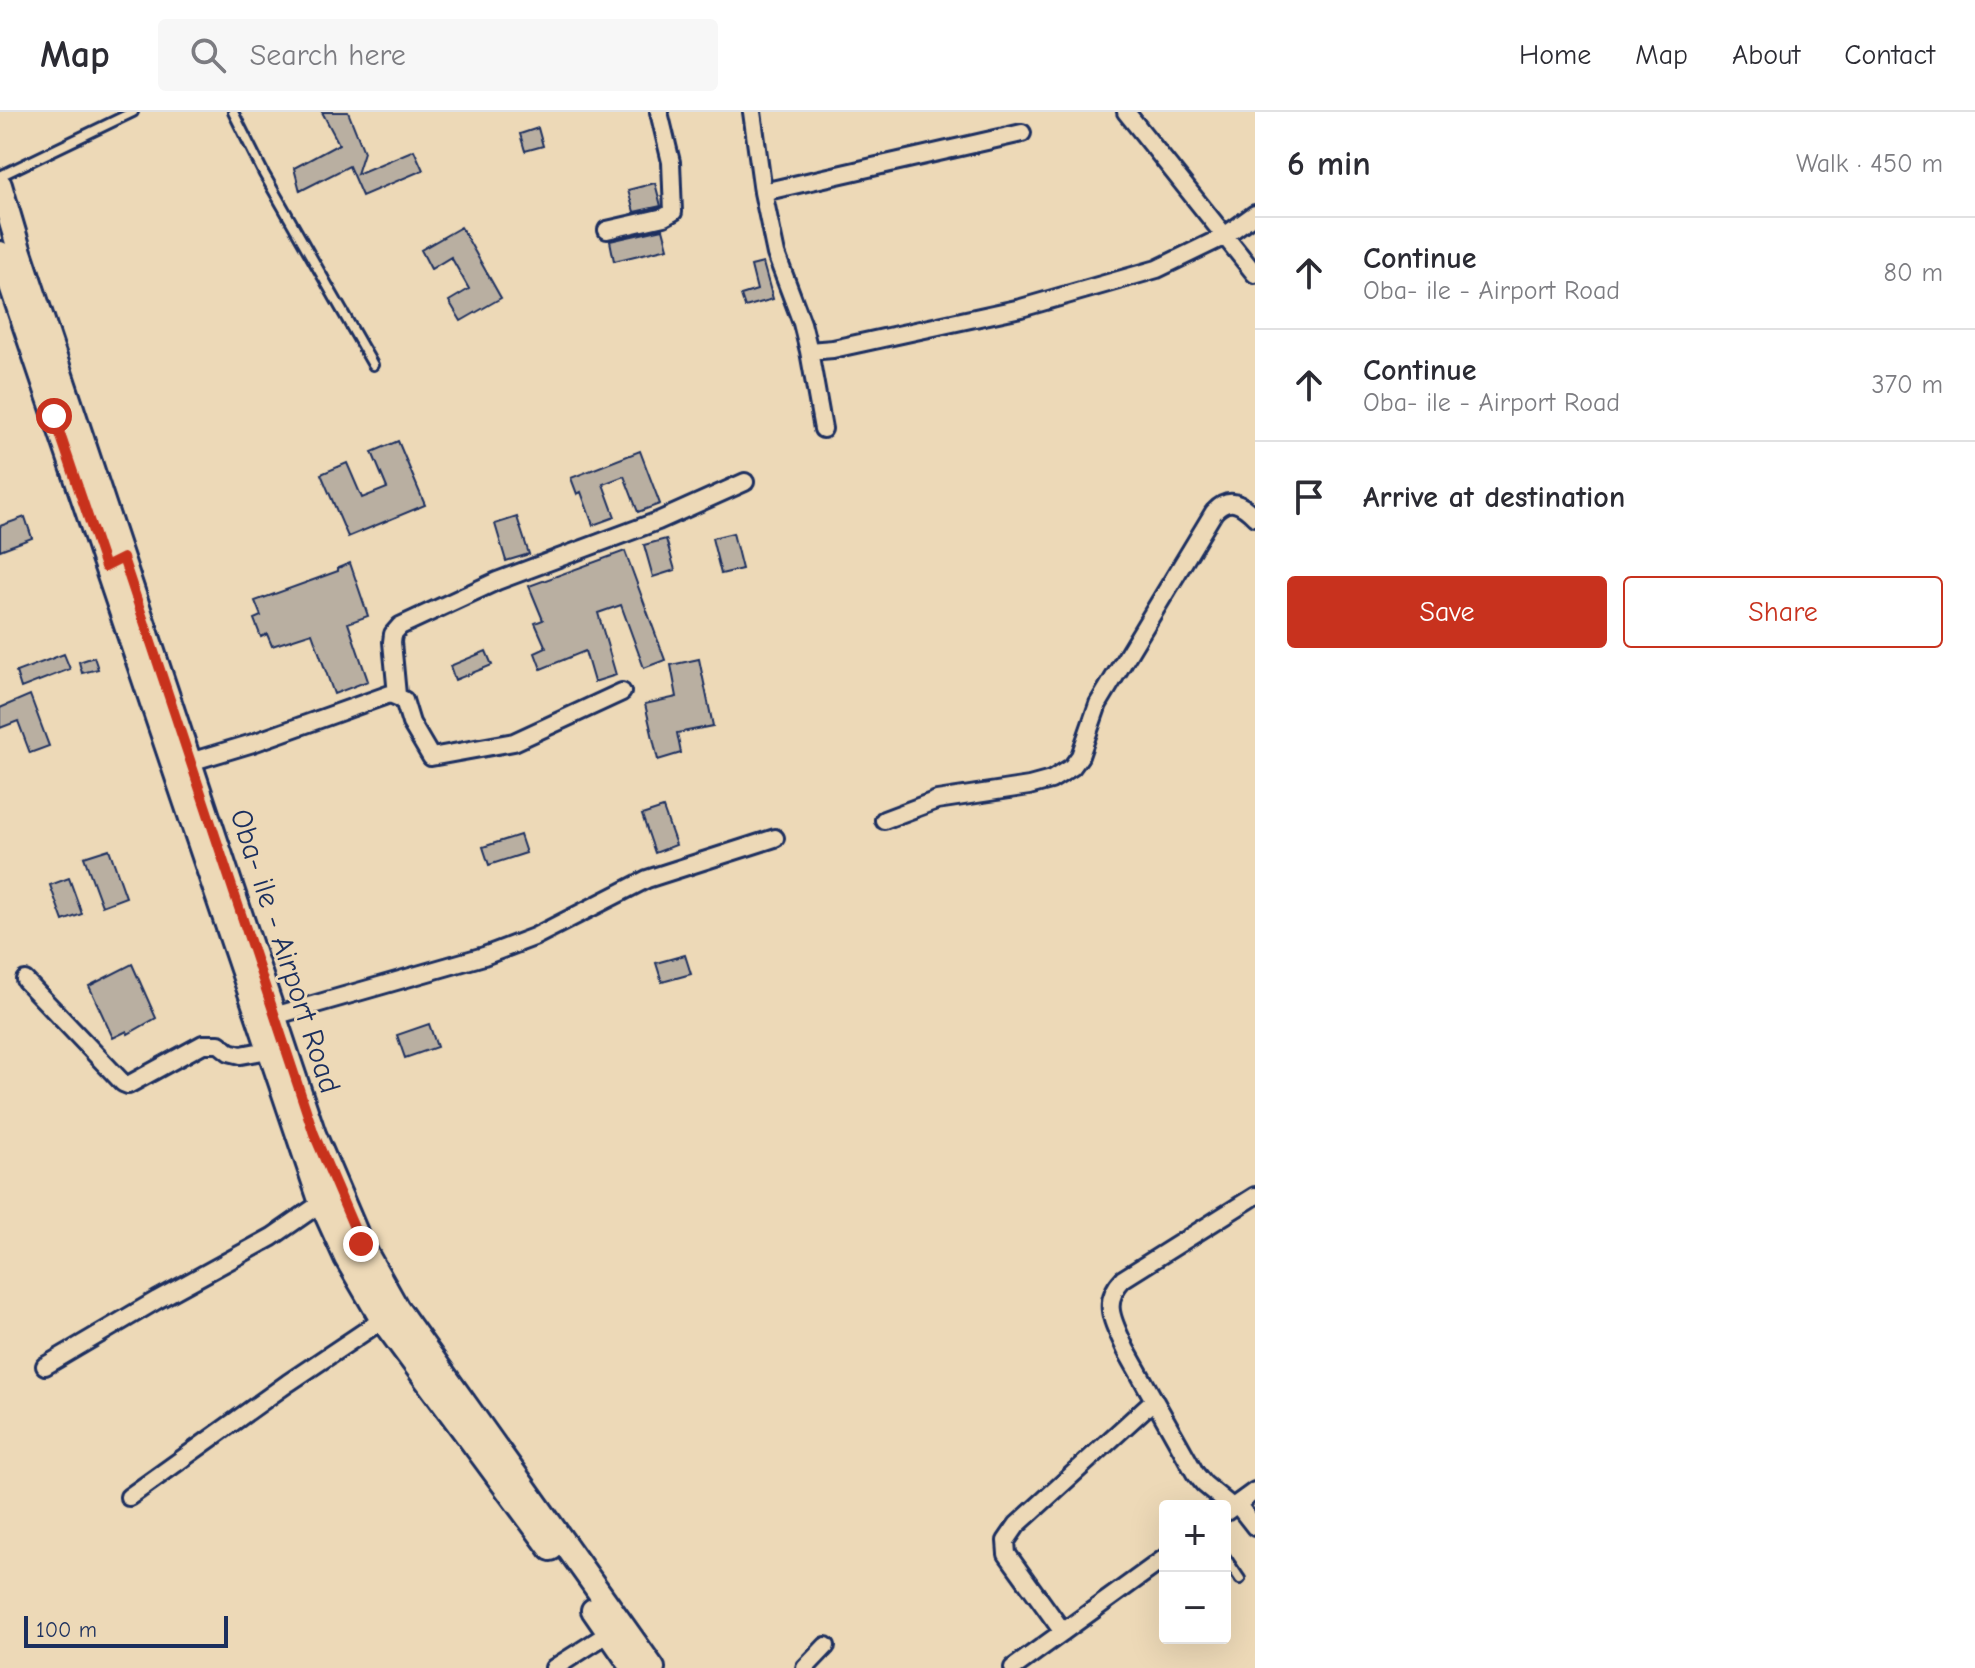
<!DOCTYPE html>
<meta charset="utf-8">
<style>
body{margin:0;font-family:"Comic Neue",sans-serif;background:#f7f7f7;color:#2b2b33}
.controls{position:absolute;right:24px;bottom:24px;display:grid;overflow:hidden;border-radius:8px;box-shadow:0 8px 32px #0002}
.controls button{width:72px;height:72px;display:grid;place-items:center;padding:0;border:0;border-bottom:2px solid #e1e1e2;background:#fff;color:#2b2b33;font:40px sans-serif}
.scale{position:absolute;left:24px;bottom:20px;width:204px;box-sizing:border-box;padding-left:8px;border:4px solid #1b2f5e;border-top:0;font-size:22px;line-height:28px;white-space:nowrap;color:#1b2f5e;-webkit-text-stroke:6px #edd9b7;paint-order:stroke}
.stop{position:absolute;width:24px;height:24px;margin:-18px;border:6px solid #c8321e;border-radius:50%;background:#fff}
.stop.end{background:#c8321e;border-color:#fff;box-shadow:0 2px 8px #0008}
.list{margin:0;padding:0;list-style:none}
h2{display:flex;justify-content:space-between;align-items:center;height:104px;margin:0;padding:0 32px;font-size:34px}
h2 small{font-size:26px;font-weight:400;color:#7c7c81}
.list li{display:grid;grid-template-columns:52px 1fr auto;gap:24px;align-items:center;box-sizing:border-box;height:112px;padding:0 32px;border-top:2px solid #e1e1e2}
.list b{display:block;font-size:30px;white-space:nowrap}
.list p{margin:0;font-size:26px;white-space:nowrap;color:#7c7c81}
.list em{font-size:26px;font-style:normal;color:#7c7c81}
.actions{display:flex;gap:16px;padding:24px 32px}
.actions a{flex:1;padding:18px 0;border:2px solid #c8321e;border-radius:8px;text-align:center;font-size:28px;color:#c8321e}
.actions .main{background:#c8321e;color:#fff}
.icon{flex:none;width:44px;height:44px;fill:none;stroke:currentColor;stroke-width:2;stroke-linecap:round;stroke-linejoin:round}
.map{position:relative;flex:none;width:1255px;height:1556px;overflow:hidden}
header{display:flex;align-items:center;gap:48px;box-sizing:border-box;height:112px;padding:0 40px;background:#fff;border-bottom:2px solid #e1e1e2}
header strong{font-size:38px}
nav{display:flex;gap:44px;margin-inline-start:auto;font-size:28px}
.search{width:560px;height:72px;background:#f7f7f7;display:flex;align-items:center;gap:20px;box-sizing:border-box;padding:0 28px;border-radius:8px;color:#7c7c81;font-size:30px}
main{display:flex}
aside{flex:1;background:#fff}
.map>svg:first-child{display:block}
</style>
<header>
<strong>Map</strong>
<div class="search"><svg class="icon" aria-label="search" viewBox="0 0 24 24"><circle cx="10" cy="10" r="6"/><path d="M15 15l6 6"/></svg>Search here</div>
<nav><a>Home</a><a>Map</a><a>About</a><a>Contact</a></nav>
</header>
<main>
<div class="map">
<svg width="1255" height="1556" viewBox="0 0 1255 1556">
<rect width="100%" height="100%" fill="#edd9b7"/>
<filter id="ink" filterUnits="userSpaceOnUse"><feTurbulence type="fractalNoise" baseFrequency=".0125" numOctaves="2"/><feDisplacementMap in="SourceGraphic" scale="16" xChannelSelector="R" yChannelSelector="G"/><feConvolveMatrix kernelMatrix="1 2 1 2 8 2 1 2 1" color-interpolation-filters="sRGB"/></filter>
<g filter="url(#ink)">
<path fill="#b9afa1" stroke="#1b2f5e" stroke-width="2" d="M322,0H348L364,40L357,62L414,38L423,58L362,84L349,54L300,79L294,56L339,32Z
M538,16L543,34L525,39L520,22Z
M655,71L661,94L634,100L628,78Z
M461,115L501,186L461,209L449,189L469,177L451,145L431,157L421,138Z
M663,117L668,136L614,149L610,129Z
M763,151L773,187L745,195L741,183L757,178L751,154Z
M398,329L425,393L348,425L321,362L347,351L362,386L387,376L372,340Z
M640,339L660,392L638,400L624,364L603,372L615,405L593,413L581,380L577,382L571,366Z
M25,405L32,426L0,438V414Z
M517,405L529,442L506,449L495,412Z
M733,421L742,457L721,462L712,426Z
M666,427L675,458L653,465L644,433Z
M625,439L665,548L644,556L621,493L598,501L616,563L594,570L585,539L541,557L535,541L546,536L535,511L543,508L529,474Z
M350,451L368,504L348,511L368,569L334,582L312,521L272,534L267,522L261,525L254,507L261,504L255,489L338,459V456Z
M486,539L492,553L455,568L450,554Z
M64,542L70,557L21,576L16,560Z
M94,545L98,557L82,561L79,550Z
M699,547L713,614L677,621L681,641L658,648L645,592L677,585L671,553Z
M30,583L49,634L30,641L18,609L0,616V596Z
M663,696L676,733L655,741L642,703Z
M520,723L526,741L489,753L483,735Z
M109,737L126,785L102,794L84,745Z
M69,766L82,802L63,809L50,773Z
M685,843L691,862L662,870L656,851Z
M132,852L156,906L128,922L127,919L113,926L89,874Z
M429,912L437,935L405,946L397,923Z"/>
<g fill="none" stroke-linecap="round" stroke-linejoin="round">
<g stroke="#1b2f5e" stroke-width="14">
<path id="service" d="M233,0L264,62L373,253
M0,64L133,0
M1225,1445L1240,1467"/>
</g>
<g stroke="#1b2f5e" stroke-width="22">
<path id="minor" d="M752,0L763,80L776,142L802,211L809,239L833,237L1021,196L1157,157L1223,125L1255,102
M1126,0L1255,162
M763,80L1022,21
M607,118L664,105L673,100L671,50L659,0
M809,239L823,317
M397,583L392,530L393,522L400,514L497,469L658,409L745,370
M190,650L253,631L390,582L404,588L411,611L431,645L514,630L622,580
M884,708L937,688L1029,674L1051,668L1072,655L1080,644L1098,592L1214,400C1229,384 1241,391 1255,405
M25,868L123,971L128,973L203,932H219L229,940L241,943L268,938
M274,904L484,844L534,825L647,767L775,726
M45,1254L157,1188L272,1125L321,1091
M129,1385L288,1271L382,1208
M1237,1392L1255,1415
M1232,1395L1204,1372L1195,1361L1126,1238C1114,1211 1100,1191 1123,1167L1255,1084
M1226,1400L1255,1379
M1063,1520L1007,1442L1006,1429L1017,1413L1153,1289
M554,1556L609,1521
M805,1556L826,1534
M1013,1556L1165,1446"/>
</g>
<g stroke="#1b2f5e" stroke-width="28">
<path id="secondary" d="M0,73L18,134L292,957L314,1022L361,1132L397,1196L653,1556
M0,141L321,1091L346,1146L382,1208L551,1437
M593,1498L633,1556"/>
</g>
<use href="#service" stroke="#edd9b7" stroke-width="8"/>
<use href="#minor" stroke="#edd9b7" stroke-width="16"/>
<use href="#secondary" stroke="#edd9b7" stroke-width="22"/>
</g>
</g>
<g fill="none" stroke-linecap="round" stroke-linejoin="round" filter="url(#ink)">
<path stroke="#c8321e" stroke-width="10" d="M54,304L105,455L123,446L314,1022L361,1132"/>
</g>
<g text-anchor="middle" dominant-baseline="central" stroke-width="6" stroke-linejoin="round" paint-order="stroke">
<g font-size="30" fill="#1b2f5e" stroke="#edd9b7">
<text transform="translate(285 839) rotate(72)">Oba- ile - Airport Road</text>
</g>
</g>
</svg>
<div class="controls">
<button>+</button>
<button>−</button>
</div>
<div class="scale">100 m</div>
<div class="stop" style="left:54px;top:304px"></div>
<div class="stop end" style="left:361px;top:1132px"></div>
</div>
<aside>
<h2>6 min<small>Walk · 450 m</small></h2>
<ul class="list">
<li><svg class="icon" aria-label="ahead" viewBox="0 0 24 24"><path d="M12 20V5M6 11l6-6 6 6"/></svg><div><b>Continue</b><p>Oba- ile - Airport Road</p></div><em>80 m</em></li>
<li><svg class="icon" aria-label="ahead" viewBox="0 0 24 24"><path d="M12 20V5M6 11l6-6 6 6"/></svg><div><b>Continue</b><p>Oba- ile - Airport Road</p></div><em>370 m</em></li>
<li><svg class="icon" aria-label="arrive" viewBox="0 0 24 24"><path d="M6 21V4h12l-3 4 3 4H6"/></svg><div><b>Arrive at destination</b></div></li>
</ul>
<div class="actions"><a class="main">Save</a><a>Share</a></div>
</aside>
</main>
